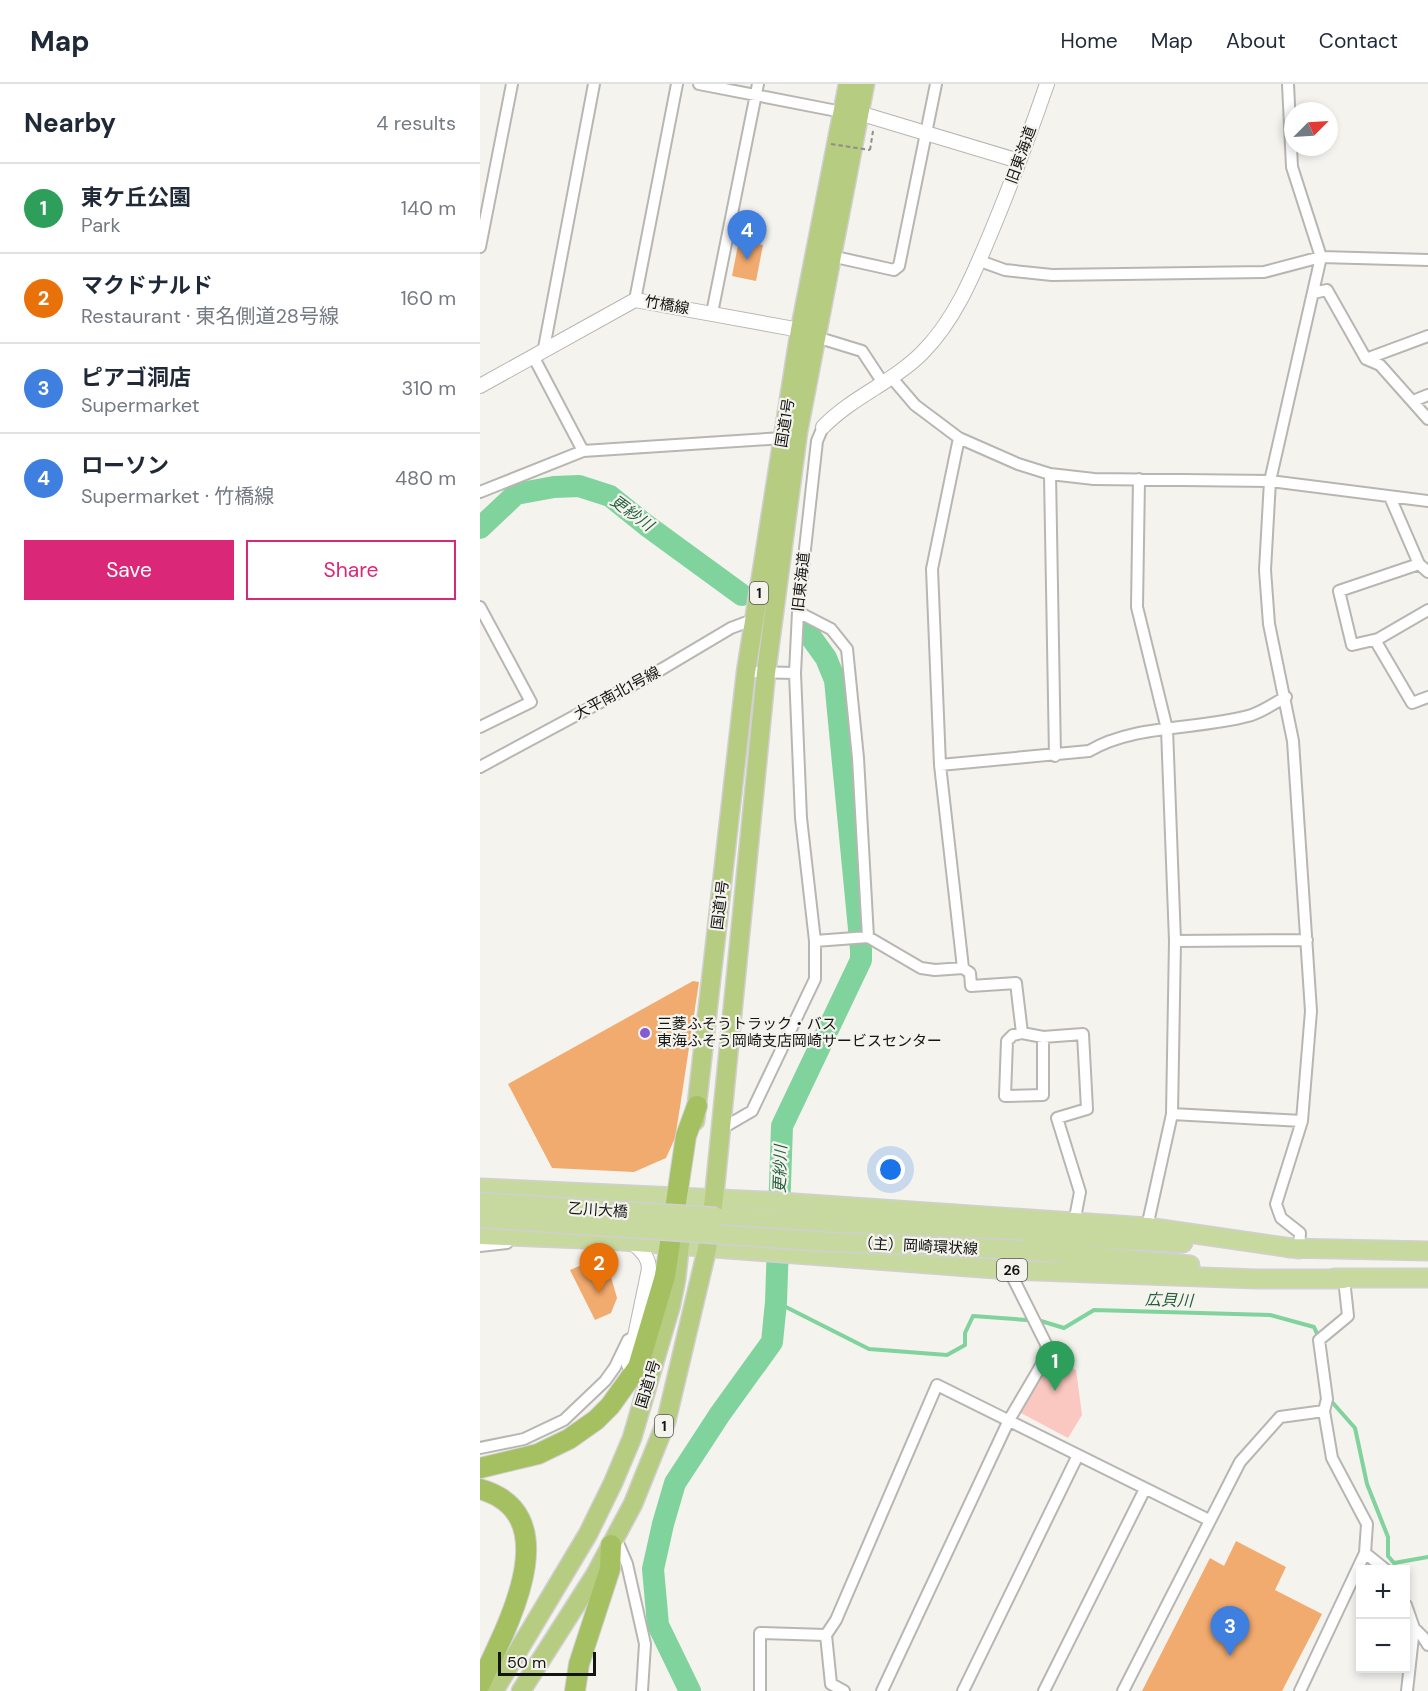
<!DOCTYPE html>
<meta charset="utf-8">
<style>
body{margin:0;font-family:"DM Sans","Noto Sans JP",sans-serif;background:#f2f2f3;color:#1f2937}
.controls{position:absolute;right:18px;bottom:18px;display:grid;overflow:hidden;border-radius:0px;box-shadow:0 3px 9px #0003}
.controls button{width:54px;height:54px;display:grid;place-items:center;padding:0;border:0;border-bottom:2px solid #e0e1e3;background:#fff;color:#1f2937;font:30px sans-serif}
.compass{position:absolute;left:804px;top:18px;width:54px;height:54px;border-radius:50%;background:#fff;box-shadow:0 3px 9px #0003;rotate:66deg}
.scale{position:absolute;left:18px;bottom:15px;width:98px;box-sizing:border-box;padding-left:6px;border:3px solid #141412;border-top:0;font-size:16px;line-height:21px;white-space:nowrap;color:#141412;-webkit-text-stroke:4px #f4f3ee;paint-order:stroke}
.you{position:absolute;left:411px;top:1086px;width:21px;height:21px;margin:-15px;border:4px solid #fff;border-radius:50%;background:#1a73e8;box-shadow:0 0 0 9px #1a73e833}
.badge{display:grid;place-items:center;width:39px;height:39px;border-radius:50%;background:#db2777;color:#fff;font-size:20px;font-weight:700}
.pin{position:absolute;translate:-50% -50px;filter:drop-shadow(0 2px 3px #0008)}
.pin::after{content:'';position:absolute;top:32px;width:21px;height:18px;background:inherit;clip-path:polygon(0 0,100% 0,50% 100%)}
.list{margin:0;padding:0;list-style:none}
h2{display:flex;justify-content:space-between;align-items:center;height:78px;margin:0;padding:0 24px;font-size:26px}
h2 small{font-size:20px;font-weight:400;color:#747a83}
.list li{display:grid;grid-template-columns:39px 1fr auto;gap:18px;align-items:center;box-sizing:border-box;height:90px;padding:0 24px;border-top:2px solid #e0e1e3}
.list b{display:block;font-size:22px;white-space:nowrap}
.list p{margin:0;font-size:20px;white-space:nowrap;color:#747a83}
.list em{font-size:20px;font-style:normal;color:#747a83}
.actions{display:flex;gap:12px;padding:18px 24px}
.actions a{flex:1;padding:14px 0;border:2px solid #db2777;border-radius:0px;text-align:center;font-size:21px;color:#db2777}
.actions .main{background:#db2777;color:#fff}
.map{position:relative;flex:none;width:948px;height:1607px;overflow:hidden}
header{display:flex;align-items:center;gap:36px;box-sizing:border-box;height:84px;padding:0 30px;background:#fff;border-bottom:2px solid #e0e1e3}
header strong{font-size:28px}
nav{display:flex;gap:33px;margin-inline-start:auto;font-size:21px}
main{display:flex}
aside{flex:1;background:#fff}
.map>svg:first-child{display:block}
</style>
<header>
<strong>Map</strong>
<nav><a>Home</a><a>Map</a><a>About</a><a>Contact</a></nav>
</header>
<main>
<aside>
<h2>Nearby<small>4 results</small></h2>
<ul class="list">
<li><span class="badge" style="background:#2e9e5b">1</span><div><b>東ケ丘公園</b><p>Park</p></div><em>140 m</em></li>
<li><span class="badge" style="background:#e8710a">2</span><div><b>マクドナルド</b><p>Restaurant · 東名側道28号線</p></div><em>160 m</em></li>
<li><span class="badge" style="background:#3f7fe0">3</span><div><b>ピアゴ洞店</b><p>Supermarket</p></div><em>310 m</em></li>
<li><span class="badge" style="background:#3f7fe0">4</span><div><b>ローソン</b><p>Supermarket · 竹橋線</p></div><em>480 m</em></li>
</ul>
<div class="actions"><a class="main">Save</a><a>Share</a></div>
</aside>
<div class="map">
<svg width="948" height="1607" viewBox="0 0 948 1607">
<rect width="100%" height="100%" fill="#f4f3ee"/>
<path fill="#fac8c0" d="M574,1274L596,1286L602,1331L588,1354L539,1328L568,1276Z"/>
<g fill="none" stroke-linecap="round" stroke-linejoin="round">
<path stroke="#80d39d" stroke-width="4" d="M296,1218L389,1265L467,1271L485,1261V1249L493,1232L561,1237L584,1244L614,1226L790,1231L834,1243L839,1254
M851,1314L852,1318L875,1344L887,1400L908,1453V1472L914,1479L948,1473"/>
<path stroke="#80d39d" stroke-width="22" d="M0,444L36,410L74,403L99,402L130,412L166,441L262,511
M210,1607L178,1541L173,1485L183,1440L195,1399L240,1330L292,1258L296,1218L302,1042L381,876V866L355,596L346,574L328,549"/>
</g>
<path fill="#f2ab6f" d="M259,156L283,161L276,197L252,192Z
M213,897L219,898L200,1023L195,1054L186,1074L154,1088L72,1084L28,1000Z
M106,1179L123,1185L131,1193L137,1214L131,1229L115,1236L90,1186Z
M756,1457L806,1483L795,1506L842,1530L802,1607H662L730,1474L744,1482Z"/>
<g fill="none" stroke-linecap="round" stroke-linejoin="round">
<g stroke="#b8b6b2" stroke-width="14">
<path id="minor" d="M219,0L362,28
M808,0L812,83L841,173L790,397L785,486L789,540L813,657L831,927L822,1037L796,1120L801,1134L820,1149L819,1165
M0,163L32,0
M351,172L414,186L419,182L456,0
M500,177L525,186L572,191L784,188L841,173L948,176
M833,209L847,206L886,275L900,281L948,335
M155,216L197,0
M232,229L278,0
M333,252L382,267L403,299
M64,264L114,0
M53,272L103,367L303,354
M886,275L948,252
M411,293L435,321L479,354L538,380L570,390L614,395L790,397L948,417
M933,317L948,311
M570,390L575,672
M659,395L657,523L687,645L695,857L692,1030L667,1143
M0,408L103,367
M910,413L939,480L948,488
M939,480L859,507L872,561L898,555L948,526
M0,523L51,618L0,643
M318,528L351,545L367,565L378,674L388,853
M895,556L932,619L948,613
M266,588L315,589
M460,681L609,667C654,640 717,646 768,632C781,629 794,619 806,613
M0,683L182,585L251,544L275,535
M335,857L388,853L441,884L455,886L483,884L460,681L452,485L479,354
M695,857L827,856
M483,884L490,889L491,902L536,899L542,949
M563,953V1011L525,1012L527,957L533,951L542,949L563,953L603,950L607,1025L577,1034L600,1108L594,1139
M692,1030L822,1037
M241,1045L272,1027L335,895V857L321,734L315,589L318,528L337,357L343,343
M0,1162L27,1159
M0,1364L44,1355L84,1336L125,1297L135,1283L148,1256L156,1252
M135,1452L147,1480L165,1560L162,1607
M885,1469L906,1486
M926,1521L934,1544L927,1607
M934,1544L943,1553L948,1561
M280,1607V1549L346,1551
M364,1607L351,1600L346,1551L356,1536L457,1301L729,1436
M402,1607L529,1336L563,1278L567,1262L529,1186
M483,1607L598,1371
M564,1607L665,1405
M643,1607L760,1378L800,1333L844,1327
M820,1607L885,1469L887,1440L852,1374L844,1327L847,1315L839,1256L868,1232L864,1195"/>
</g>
<g stroke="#b8b6b2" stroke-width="16">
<path id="tertiary" d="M379,29L539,77
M0,302L155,216L320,246
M343,343C372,313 413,298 442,269C476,235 494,189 512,146C532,98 550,49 567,0
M149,1281L169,1185C169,1172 160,1166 152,1158"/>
</g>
<g stroke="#d0d0d0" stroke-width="21">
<path id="primary" d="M0,1104L285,1117L667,1143L819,1165
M237,1133L703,1159
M0,1151L129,1156L529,1186L777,1195H864
M809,1164L948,1167
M544,1166L710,1181
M854,1194H948"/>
</g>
<g stroke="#d0d0d0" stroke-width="21">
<path id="trunk" d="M215,1037L266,588L320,246L368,0
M14,1607L108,1450L133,1399L152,1354L191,1221L196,1196L203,1132
M41,1607L115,1491L153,1420L186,1338L227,1165L234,1114L286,589L318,348L385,0"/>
</g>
<g stroke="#d0d0d0" stroke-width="22">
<path id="motorway" d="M0,1384L58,1370L89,1355L116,1336L130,1322L158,1283L185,1192L206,1052L217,1022
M0,1405C90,1431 25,1546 0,1600
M95,1607L99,1580L130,1485L131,1461"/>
</g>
<path stroke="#8e8e8a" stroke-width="2" stroke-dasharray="4.5 3" stroke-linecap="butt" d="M390,66L393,47"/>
<use href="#minor" stroke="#fff" stroke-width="10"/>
<use href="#tertiary" stroke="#fff" stroke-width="14"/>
<use href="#primary" stroke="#c8d9a0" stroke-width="18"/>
<use href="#trunk" stroke="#b6cc80" stroke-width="18"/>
<use href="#motorway" stroke="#a4c061" stroke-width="20"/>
<g stroke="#d0d0d0" stroke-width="21" stroke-linecap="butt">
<path id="primary-bridge" d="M0,1118L237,1133
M0,1134L349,1158L544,1166"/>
</g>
<path stroke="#8e8e8a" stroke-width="2" stroke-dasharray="4.5 3" stroke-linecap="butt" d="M351,60L390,66"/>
<use href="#primary-bridge" stroke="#c8d9a0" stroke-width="18"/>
</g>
<circle fill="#825bd5" stroke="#f4f3ee" stroke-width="2" cx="165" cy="949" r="6"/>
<g text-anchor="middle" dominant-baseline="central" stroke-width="4.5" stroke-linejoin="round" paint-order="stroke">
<g fill="#f4f3ee" stroke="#575754" stroke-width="1.5">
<rect x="270" y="498" width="18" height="22" rx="4.5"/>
<rect x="517" y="1175" width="30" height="22" rx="4.5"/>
<rect x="175" y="1331" width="18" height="22" rx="4.5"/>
</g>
<g font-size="14" font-weight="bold" fill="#141412">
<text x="279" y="509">1</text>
<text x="532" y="1186">26</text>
<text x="184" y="1342">1</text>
</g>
<g font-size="15" fill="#141412" stroke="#f4f3ee">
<text transform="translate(541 71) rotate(-70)">旧東海道</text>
<text transform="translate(187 221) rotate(10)">竹橋線</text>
<text transform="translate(305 339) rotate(-81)">国道1号</text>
<text transform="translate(321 498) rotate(-84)">旧東海道</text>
<text transform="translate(137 609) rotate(-28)">大平南北1号線</text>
<text transform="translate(240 821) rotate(-83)">国道1号</text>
<text transform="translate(118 1126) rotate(4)">乙川大橋</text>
<text transform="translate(438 1162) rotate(3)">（主）岡崎環状線</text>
<text transform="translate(168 1300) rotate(-73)">国道1号</text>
</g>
<g font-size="15" fill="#141412" stroke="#f4f3ee" text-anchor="start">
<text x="177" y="940">三菱ふそうトラック・バス<tspan x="177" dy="17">東海ふそう岡崎支店岡崎サービスセンター</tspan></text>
</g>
<g font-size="16" font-style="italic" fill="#235f3c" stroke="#f4f3ee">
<text transform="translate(152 429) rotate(36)">更紗川</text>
<text transform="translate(300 1085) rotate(-88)">更紗川</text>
<text transform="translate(689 1216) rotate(2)">広貝川</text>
</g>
</g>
</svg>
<div class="controls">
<button>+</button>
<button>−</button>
</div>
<svg class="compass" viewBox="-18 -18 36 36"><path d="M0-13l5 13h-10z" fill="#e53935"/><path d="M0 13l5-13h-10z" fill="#747a83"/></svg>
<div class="scale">50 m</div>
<div class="you"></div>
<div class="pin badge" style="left:575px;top:1307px;background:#2e9e5b">1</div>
<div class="pin badge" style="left:119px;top:1209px;background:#e8710a">2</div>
<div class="pin badge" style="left:750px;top:1572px;background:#3f7fe0">3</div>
<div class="pin badge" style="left:267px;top:176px;background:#3f7fe0">4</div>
</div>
</main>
